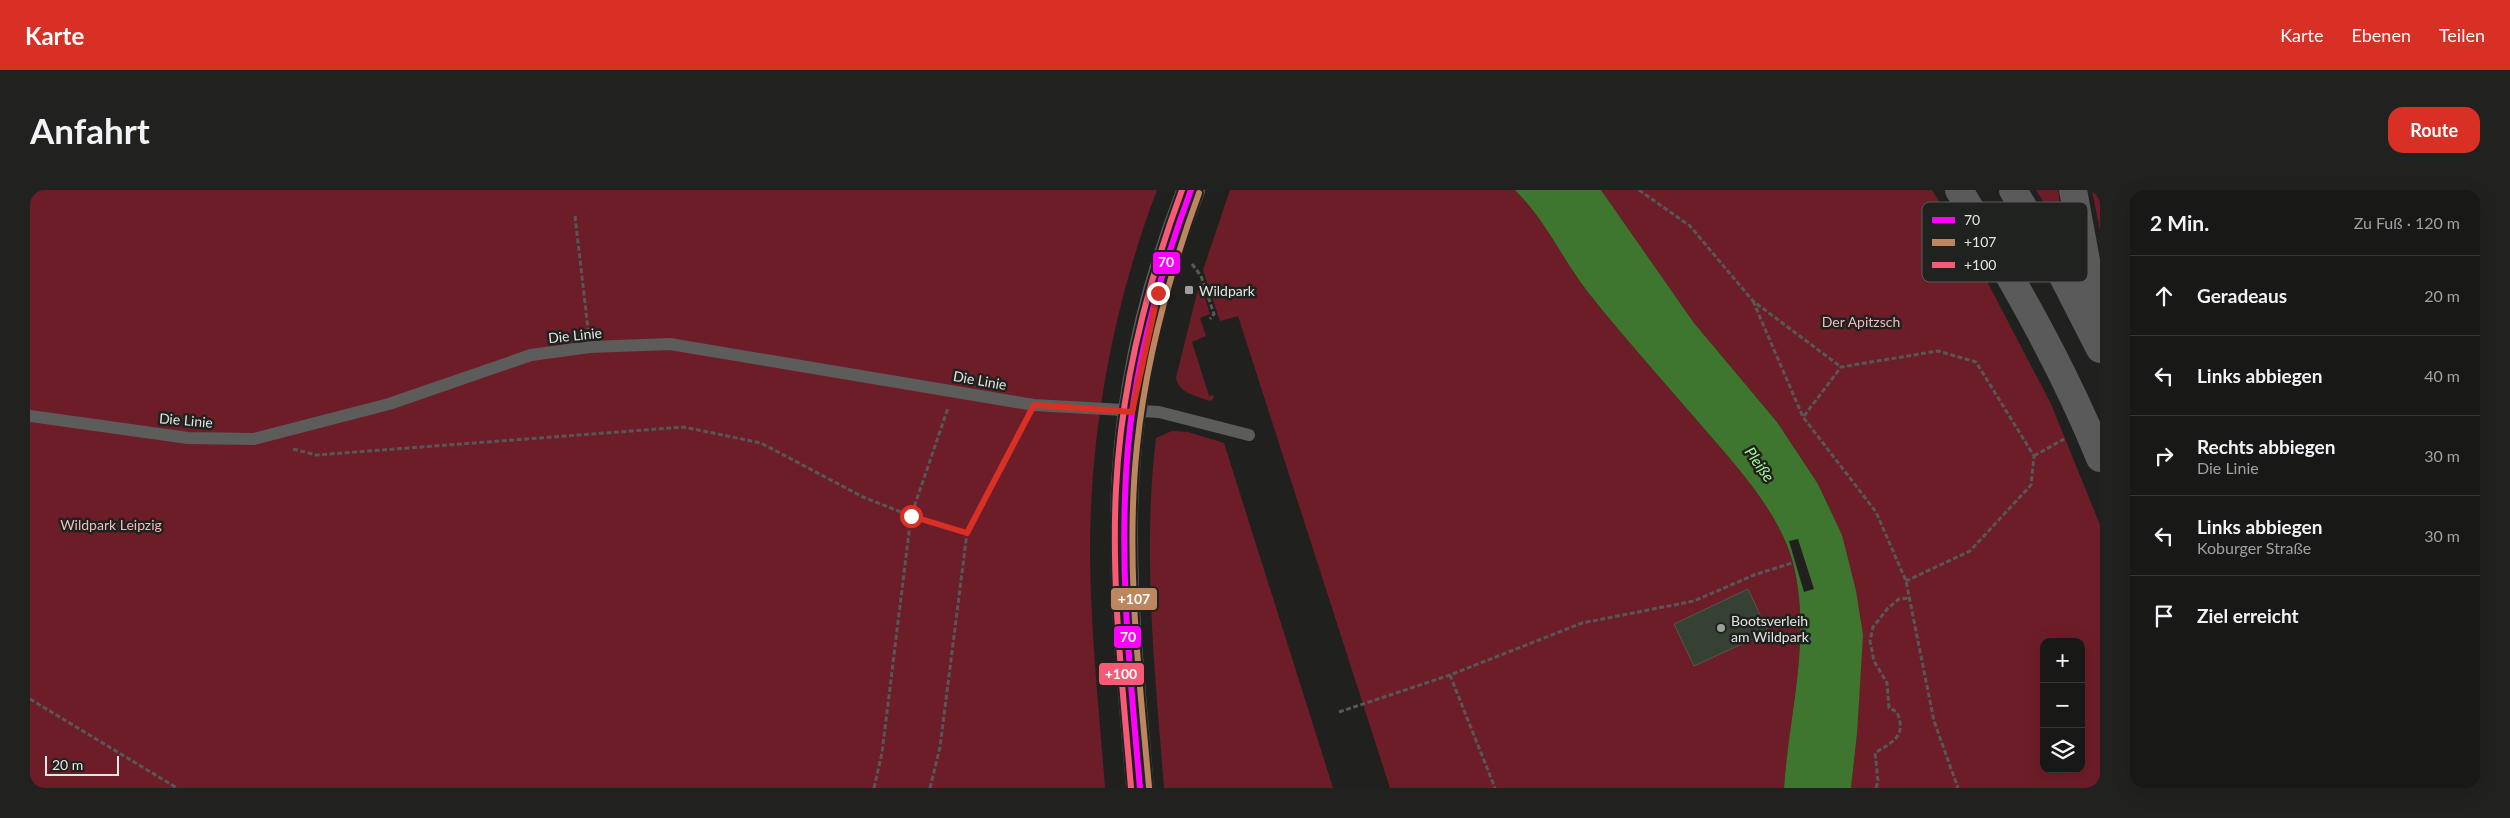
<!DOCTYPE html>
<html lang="de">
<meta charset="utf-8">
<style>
body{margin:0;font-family:Lato,sans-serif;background:#212220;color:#f1f3f6}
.controls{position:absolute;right:15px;bottom:15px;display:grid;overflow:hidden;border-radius:10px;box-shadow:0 5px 20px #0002}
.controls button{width:45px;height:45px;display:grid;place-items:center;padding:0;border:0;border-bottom:1px solid #363836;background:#181917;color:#f1f3f6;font:25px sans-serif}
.scale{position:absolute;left:15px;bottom:12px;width:74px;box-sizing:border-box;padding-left:5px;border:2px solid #e2e5e2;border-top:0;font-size:14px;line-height:18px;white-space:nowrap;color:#e2e5e2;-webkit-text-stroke:4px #1f221e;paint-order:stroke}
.stop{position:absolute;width:15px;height:15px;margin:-11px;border:4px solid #d93025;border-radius:50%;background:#fff}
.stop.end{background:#d93025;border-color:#fff;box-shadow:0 1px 5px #0008}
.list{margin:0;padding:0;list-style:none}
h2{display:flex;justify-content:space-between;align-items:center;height:65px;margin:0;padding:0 20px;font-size:21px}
h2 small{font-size:16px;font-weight:400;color:#9fa0a1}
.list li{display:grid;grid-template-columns:32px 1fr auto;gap:15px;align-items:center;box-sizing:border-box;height:80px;padding:0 20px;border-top:1px solid #363836}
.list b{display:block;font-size:19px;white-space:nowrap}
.list p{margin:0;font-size:16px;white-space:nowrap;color:#9fa0a1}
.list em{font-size:16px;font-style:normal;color:#9fa0a1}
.icon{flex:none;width:28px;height:28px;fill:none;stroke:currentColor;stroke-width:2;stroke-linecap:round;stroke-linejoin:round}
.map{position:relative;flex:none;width:2070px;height:598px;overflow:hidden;border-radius:15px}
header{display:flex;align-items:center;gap:30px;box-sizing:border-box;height:70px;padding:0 25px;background:#d93025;color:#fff}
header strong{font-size:24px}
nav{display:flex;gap:28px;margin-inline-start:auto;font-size:18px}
.intro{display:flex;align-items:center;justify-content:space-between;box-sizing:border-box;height:120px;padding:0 30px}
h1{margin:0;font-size:35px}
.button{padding:12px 22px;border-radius:15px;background:#d93025;color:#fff;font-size:18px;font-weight:700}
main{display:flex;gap:30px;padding:0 30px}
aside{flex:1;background:#181917;border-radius:15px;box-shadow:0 5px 20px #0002}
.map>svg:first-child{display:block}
</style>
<header>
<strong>Karte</strong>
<nav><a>Karte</a><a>Ebenen</a><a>Teilen</a></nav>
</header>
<div class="intro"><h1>Anfahrt</h1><a class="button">Route</a></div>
<main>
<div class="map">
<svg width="2070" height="598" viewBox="0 0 2070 598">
<rect width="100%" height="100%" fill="#20211f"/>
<path fill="#6d1d28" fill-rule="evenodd" d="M0,0H1127C1084,113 1061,235 1060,356C1060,437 1069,518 1075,598H0Z
M1200,0H1485C1516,31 1531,67 1557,101C1595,149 1637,195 1677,242C1709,279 1750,324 1763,373C1782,448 1759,523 1754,598H1360L1208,126L1190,131L1173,80Z
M1571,0H1902L1949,76L2021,214L2070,335V598H1821L1827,543L1812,345L1788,294L1747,232L1664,133ZM2014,452H2051V579H2014Z
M2006,0H2028L2032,30L2029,32L2024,29Z
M2062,0H2070V41Z
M1170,91L1180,124L1170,128L1176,146L1162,152L1179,206L1183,205L1184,208L1180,211C1167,206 1150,204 1146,188Z
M1142,241L1158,242L1194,253L1303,598H1134C1125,481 1112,365 1126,248Z"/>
<path fill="#3e7630" d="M1485,0H1571L1664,133L1747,232L1788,294L1812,345L1826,401L1833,445L1827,544L1821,598H1754C1759,523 1782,448 1763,373C1750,324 1709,279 1677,242C1637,195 1595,149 1557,101C1531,67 1516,31 1485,0Z"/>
<path fill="#20211f" d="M1768,349L1784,399L1774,402L1759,351Z"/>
<path fill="#354132" stroke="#545553" d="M1718,399L1738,442L1664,476L1644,434Z"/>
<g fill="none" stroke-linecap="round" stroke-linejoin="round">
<path stroke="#575756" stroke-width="3" stroke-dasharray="5 2.5" stroke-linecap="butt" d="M1609,0L1660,36L1723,111L1811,177
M545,26L558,139
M1162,74L1171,86L1184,124L1180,129
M1723,111L1773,227L1846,322L1876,391L1904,531L1928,598
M1774,226L1811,177L1908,161L1946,172L2004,266L2001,295L1940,361L1876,391
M263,259L286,265L654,237L731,253L833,307L881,326L937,343
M2004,266L2034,249
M1420,485L1465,598
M0,509L147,598
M1309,522L1420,485L1552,433L1664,411L1724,385L1765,372
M844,598L852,563L881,326L918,218
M900,598L910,557L937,343L996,231
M1846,598L1848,591L1845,563C1863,551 1877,547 1867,522L1859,518L1857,493L1844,471L1840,451L1843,437L1858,418L1869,409L1880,408"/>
<path stroke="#5c5c5b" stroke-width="12" d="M0,226L158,248L224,249L359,214L501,165L560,157L640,154L1004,215L1129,222L1219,245"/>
<path stroke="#5f5e5e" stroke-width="28" d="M1110,598C1103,514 1094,429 1094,344C1093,227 1118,109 1161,0"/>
<path stroke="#5b5a5a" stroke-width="28" d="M1929,0C1981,87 2032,174 2070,268
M1983,0L2025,71L2070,159
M2043,0L2068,136"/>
<g stroke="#1f221e" stroke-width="10">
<path id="bus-1" d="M1110,598C1100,485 1088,371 1098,257C1106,169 1130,83 1161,0"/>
</g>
<g stroke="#1f221e" stroke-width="10">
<path id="bus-2" d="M1119,597C1109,484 1095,370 1107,256C1116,169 1139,85 1169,3"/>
</g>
<g stroke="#1f221e" stroke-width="10">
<path id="bus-3" d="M1101,598C1093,499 1081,399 1086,299C1091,196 1116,97 1152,0"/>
</g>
<use href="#bus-1" stroke="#f0f" stroke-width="6"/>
<use href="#bus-2" stroke="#bb8660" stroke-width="6"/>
<use href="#bus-3" stroke="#f75a77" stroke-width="6"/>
</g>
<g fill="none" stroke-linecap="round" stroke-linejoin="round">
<path stroke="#d93025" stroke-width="6" d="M881,326L937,343L1004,215L1102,222L1128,103"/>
</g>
<g fill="#9ea09e" stroke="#1f221e" stroke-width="2">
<rect x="1154" y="95" width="10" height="10" rx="2.5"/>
<circle cx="1691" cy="438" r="5"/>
</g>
<g text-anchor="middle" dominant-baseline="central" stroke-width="5" stroke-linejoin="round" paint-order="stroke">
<g font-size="14" fill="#e2e5e2" stroke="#1f221e" text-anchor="start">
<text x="1169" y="100">Wildpark</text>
<text x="1701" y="430">Bootsverleih<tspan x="1701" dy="16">am Wildpark</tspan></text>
</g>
<g font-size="14" fill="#f0babb" stroke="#1f221e">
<text x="1831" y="131">Der Apitzsch</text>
<text x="81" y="334">Wildpark Leipzig</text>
</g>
<g font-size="14" fill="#e2e5e2" stroke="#1f221e">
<text transform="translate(545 145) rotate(-6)">Die Linie</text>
<text transform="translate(950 190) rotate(10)">Die Linie</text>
<text transform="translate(156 230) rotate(5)">Die Linie</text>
</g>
<g font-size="15" font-style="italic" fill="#a7fa94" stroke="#1f221e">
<text transform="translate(1730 274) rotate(55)">Pleiße</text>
</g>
</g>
<rect x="1892" y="12" width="166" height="80" rx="8" fill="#1f221e" stroke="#5a5c59" stroke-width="1"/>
<rect x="1902" y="27" width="23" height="6" fill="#f0f"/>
<rect x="1902" y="49" width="23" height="7" fill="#bb8660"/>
<rect x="1902" y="72" width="23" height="6" fill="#f75a77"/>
<g font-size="14" fill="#e2e5e2">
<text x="1934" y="35">70</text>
<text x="1934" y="57">+107</text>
<text x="1934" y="80">+100</text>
</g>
<g stroke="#1f221e" stroke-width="2">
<rect x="1122" y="61" width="29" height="24" rx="5" fill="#f0f"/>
<rect x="1080" y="397" width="48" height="24" rx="5" fill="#bb8660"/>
<rect x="1083" y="435" width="29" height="24" rx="5" fill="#f0f"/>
<rect x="1068" y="472" width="47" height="24" rx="5" fill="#f75a77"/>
</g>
<g font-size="14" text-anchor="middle" font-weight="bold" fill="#fff">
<text x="1136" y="77">70</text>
<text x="1104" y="414">+107</text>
<text x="1098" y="452">70</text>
<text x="1091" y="489">+100</text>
</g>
</svg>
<div class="controls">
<button>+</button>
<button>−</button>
<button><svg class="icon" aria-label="layers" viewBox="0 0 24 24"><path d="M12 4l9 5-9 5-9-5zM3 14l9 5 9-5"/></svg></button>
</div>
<div class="scale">20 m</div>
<div class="stop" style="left:881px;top:326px"></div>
<div class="stop end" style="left:1128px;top:103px"></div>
</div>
<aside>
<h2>2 Min.<small>Zu Fuß · 120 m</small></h2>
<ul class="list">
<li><svg class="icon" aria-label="ahead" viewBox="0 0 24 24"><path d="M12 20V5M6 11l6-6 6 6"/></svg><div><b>Geradeaus</b></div><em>20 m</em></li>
<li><svg class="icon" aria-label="left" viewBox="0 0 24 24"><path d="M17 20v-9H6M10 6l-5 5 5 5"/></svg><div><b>Links abbiegen</b></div><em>40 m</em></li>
<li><svg class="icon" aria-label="right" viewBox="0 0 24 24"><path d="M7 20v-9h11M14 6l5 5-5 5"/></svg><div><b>Rechts abbiegen</b><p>Die Linie</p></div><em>30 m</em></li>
<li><svg class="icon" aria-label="left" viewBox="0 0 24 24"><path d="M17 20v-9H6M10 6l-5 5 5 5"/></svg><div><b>Links abbiegen</b><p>Koburger Straße</p></div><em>30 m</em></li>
<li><svg class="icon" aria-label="arrive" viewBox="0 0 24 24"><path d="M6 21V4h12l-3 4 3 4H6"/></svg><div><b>Ziel erreicht</b></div></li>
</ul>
</aside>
</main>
